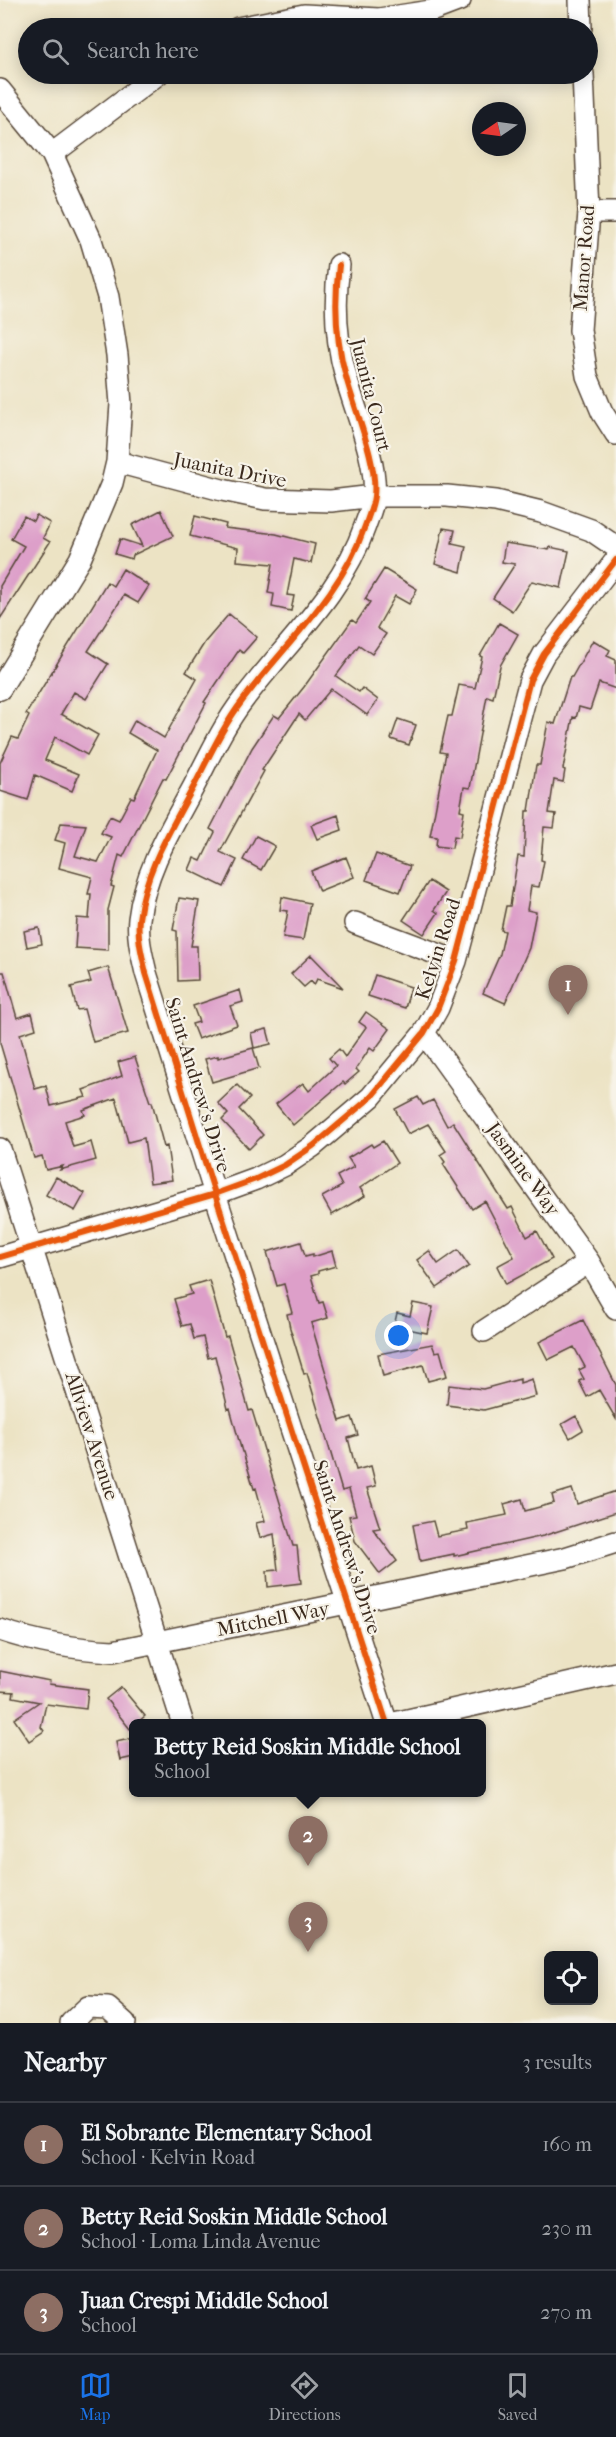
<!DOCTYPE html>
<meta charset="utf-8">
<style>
body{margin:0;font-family:"IM FELL French Canon",serif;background:#242831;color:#f1f3f6}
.controls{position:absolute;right:18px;bottom:18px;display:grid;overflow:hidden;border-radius:9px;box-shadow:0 3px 15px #0003}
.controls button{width:54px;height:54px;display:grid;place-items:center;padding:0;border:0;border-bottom:2px solid #363941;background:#171b24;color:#f1f3f6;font:30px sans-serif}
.compass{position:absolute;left:472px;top:102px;width:54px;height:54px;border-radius:50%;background:#171b24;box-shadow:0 3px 15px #0003;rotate:257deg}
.you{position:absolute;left:399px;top:1336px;width:21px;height:21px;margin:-15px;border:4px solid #fff;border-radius:50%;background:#1a73e8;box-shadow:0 0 0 9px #1a73e833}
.badge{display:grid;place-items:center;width:39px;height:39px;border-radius:50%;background:#1a73e8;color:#fff;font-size:20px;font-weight:700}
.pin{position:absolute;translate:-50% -50px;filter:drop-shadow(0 2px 3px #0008)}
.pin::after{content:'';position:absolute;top:32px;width:21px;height:18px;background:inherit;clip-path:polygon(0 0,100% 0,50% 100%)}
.popup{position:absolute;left:129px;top:1719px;width:357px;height:78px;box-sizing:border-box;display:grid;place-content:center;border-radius:9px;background:#171b24;filter:drop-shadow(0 2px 4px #0005);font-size:20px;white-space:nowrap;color:#9ea1a6}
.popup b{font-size:22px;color:#f1f3f6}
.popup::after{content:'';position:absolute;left:50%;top:100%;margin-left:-12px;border:12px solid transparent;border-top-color:#171b24}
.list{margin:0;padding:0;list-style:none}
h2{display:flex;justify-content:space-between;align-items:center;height:78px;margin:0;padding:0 24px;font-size:26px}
h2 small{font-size:20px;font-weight:400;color:#9ea1a6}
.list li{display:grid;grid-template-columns:39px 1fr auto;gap:18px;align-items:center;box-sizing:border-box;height:84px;padding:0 24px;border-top:2px solid #363941}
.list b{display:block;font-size:22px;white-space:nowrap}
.list p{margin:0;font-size:20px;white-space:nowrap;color:#9ea1a6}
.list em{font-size:20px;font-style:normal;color:#9ea1a6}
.icon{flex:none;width:33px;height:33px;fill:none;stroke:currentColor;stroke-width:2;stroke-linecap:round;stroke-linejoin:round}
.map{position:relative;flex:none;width:616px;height:2023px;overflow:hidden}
.search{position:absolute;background:#171b24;box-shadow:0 3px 15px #0003;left:18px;right:18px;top:18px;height:66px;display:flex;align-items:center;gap:15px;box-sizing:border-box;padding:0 21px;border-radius:33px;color:#9ea1a6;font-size:22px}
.sheet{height:330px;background:#171b24}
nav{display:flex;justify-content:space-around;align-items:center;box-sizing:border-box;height:84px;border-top:2px solid #363941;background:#171b24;font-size:16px;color:#9ea1a6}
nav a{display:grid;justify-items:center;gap:3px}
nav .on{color:#1a73e8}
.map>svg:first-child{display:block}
</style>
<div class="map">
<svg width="616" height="2023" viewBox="0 0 616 2023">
<rect width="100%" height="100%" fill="#f7f3e8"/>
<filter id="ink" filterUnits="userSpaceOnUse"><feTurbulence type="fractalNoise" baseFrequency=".0167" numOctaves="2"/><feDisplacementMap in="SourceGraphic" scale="12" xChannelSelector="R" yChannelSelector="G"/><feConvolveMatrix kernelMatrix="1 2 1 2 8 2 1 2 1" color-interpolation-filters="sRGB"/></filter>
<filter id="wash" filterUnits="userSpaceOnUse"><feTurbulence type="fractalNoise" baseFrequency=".008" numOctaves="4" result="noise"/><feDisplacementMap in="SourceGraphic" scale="24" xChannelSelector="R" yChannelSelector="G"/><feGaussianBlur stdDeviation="1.35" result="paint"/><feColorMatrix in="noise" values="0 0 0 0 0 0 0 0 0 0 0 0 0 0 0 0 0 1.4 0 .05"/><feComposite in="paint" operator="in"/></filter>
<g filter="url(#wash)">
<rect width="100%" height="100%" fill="#ece3c4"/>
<g id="blocks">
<path fill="#dd9fc9" d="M161,510L173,536L133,555L132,559L115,554L120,539L142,546L132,525Z
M36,515L50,523L43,538L50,542L0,619V586L24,546L11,539L24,516L33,521Z
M195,516L226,524L225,528L276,534L315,544L311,563L294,559L287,595L294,596L291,611L272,607L274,594L268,593L273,564L237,561L238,548L190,536Z
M443,528L455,530L452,543L466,546L461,572L435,564Z
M505,543L549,550L550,547L569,551L561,588L532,581L512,611L493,598L515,564L502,562Z
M123,569L149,586L138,603L124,595L88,651L108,664L86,699L74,692L61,714L98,735L87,755L55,737L45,760L79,774L72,791L35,775L28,800L0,791V763L12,737L18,739L29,716L26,714L107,582L113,586Z
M384,569L417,589L409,604L395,596L377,628L386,634L372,654L359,645L336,676L359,692L362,688L378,700L367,715L331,689L305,720L299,714L262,770L264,771L220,852L237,860L224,887L189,870L194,858L201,861L215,832L210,829L252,748L274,715L279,718L304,687L352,620L356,623L370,602L365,599Z
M229,614L257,637L243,653L239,650L204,702L206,703L166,779L163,778L123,857L119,855L111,886L114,887L108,910V950L75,948L77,918L89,919L91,894H88L92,877L59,868L65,843L55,840L61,823L86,825L75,856L98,862L111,837L101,833L110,816L119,820L131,797L134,798L157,750L128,733L135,720L164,738L197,679L186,672L205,642Z
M499,623L518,634L500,666L493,698L487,696L470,788L464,787L460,810L464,811L460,837L454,836L452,848L436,846L437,837L430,836L446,753L440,752L448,716H452L459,685L475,688L482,657L480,656Z
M593,640L610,650L607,656L616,660V689L599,683L590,710L579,707L576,718L573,717L563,769L565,770L563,782L554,780L549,813L556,814L554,828L544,827L541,860L544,861L539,887L531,886L527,910L536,912L529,948L505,1003L483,993L500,954L505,931L501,930L506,906H510L518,856L524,857L526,811H529L536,765H540L548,722L555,724L570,677H572Z
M398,719L416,725L409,745L391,739Z
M338,815L342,830L317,839L311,825Z
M256,836L275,846L261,870L243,860Z
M376,854L410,866L400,892L366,880Z
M346,857L354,877L319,891L311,871Z
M429,881L446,892L434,910L438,913L424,934L403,920Z
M282,897L310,903L303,940L283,937L288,911L280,910Z
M179,898L199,901L191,946H197L198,980L178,981L177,931L173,930Z
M39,928L42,944L27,947L24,931Z
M311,955L343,988L317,979L314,985L311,981L304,987L291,974Z
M108,967L128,1033L93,1042L84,1009L77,1010L71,987L91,982L88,973Z
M0,972H4L17,1018L32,1013L36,1029L20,1034L35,1089L46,1086L51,1106L86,1097L83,1090L122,1076L118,1062L135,1057L150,1102H152L164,1147L167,1146L172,1180L150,1183L144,1138L128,1142L116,1098L83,1110L85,1115L65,1121L73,1147L91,1142L96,1160L60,1170L63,1166L46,1170L42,1156L34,1158L0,1043Z
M375,975L411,987L405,1008L368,996Z
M240,990L243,1002L230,1006L237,1025L198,1039L192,1024L199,1022L193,1006Z
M366,1012L390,1029L374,1051L370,1048L356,1069L359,1072L345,1084L343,1082L293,1125L276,1104L303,1083L309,1091L336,1066L329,1058L339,1049L345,1057L366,1027L359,1022Z
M267,1029L271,1044L254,1048L251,1033Z
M253,1048L259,1068L212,1082L205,1059L218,1056V1058Z
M237,1085L250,1098L239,1109L263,1135L249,1149L222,1120L228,1114L218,1103Z
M418,1097L423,1105L433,1100L447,1126L453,1122L508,1209L512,1207L527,1237L537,1231L552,1259L506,1284L497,1266L514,1257L485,1201L472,1209L443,1164L445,1162L440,1155L446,1151L428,1124L408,1134L395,1109Z
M383,1141L397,1163L360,1188L365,1196L332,1215L322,1197L342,1186L337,1176L354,1167L348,1158L371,1144L373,1147Z
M56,1177L85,1193L75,1211L46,1195Z
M301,1242L305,1256L313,1254V1257L332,1251L336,1266L318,1271V1274L311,1276L319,1303L323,1302L328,1318L311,1323L340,1421L352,1417L358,1435L348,1438L356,1470L371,1466L376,1486L367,1488L380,1528L373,1529L397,1561L380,1574L355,1541L349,1516L356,1515L349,1489L342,1491L307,1373L304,1374L290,1328L287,1314L292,1313L284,1284L277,1286L267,1252Z
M458,1250L469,1266L437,1288L417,1260L429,1251L438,1264Z
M209,1280L225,1337L228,1336L249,1411L252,1410L293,1546H297L301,1583L268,1587L267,1571L278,1570L274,1534L260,1538L256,1523L265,1521L256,1488L254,1489L243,1452H242L230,1408L228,1409L215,1356L208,1358L203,1337L194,1339L190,1324L182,1326L174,1299L192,1294L189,1286Z
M413,1303L433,1307L427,1333L394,1326L397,1313L410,1316Z
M583,1320L616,1385V1419L599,1390L587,1397L579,1381L584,1379L579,1370L585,1367L574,1347L548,1360L539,1342Z
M432,1344L435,1352L440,1351L447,1376L428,1381L423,1365L383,1376L378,1354Z
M520,1379V1383L532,1379L536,1396L484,1410L447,1405L449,1385L483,1389Z
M576,1416L583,1430L570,1438L562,1424Z
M572,1489L577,1504L616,1491V1512L543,1536L454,1556V1554L420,1561L413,1525L433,1521L437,1536L468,1530L467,1523L507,1515L504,1504L522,1499L525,1511L554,1503L552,1495Z
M0,1671L50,1681L49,1684L88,1689L86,1709L46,1704L41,1727L44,1731L29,1741L14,1719L39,1702L13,1697L14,1692L0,1691Z
M121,1687L145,1716L130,1729L106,1699Z
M134,1738V1757L120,1760L116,1742Z"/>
</g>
</g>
<g filter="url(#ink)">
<use href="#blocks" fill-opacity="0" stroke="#564637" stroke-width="1.5"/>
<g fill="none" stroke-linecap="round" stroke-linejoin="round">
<g stroke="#564637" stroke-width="24">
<path id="minor" d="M580,0L581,28
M238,28L304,15L379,19L431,11L460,0
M583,74L589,212L580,330L587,376L602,412L616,434
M0,90L52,154L91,240L108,297L117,355L121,404L117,462L112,483L80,559L0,689
M52,154L158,74
M589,212H616
M339,265C334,302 336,341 346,377C355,411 378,463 374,496C373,506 368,517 365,526C342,594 285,644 243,700C223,726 209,757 194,786C171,829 145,870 139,919C137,938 142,955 146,973L215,1194L387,1724
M117,462L222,490L265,499L331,501L374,496H447L496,501L541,512L591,530L616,547
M355,923L456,961
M424,1033L589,1262L616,1309
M0,1149L183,1724
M0,1257L215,1194L256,1179L285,1165L313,1146L371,1097L424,1033L438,1008L456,961L530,680L544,654L616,560
M484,1331L589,1262
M0,1630C38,1643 73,1649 113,1651L565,1558L616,1542
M390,1724L616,1673
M71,2023L88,2007L108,2008L125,2023"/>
</g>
<use href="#minor" stroke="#fff" stroke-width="21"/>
<g stroke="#f7f3e8" stroke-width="10">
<path id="cycleway" d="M339,265C334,302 336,341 346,377C355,411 378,463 374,496C373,506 368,517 365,526C342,594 285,644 243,700C223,726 209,757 194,786C171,829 145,870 139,919C137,938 142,955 146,973L215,1194L387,1724
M0,1257L215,1194L256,1179L285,1165L313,1146L371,1097L424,1033L438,1008L456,961L530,680L544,654L616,560"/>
</g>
<use href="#cycleway" stroke="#e8590c" stroke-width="6"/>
</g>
</g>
<g text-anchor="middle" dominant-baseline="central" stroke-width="4.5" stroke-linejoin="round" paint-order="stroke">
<g font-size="20" fill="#3b2a1e" stroke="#f7f3e8">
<text transform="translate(584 258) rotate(-86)">Manor Road</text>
<text transform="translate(371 395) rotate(76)">Juanita Court</text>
<text transform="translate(230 470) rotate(11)">Juanita Drive</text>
<text transform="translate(438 949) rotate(-72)">Kelvin Road</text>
<text transform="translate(198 1085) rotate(73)">Saint Andrew's Drive</text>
<text transform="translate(523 1169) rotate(54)">Jasmine Way</text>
<text transform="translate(92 1436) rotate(72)">Allview Avenue</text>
<text transform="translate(347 1547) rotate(72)">Saint Andrew's Drive</text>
<text transform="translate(273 1619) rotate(-11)">Mitchell Way</text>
</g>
</g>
</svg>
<div class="controls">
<button><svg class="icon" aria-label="locate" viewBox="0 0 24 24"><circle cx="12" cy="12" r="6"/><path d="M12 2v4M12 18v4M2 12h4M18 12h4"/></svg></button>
</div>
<svg class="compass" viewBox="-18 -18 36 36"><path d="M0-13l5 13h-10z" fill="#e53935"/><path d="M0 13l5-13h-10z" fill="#9ea1a6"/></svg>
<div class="you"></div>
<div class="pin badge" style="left:568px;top:1015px;background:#8d6e63">1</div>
<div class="pin badge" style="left:308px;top:1866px;background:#8d6e63">2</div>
<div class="popup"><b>Betty Reid Soskin Middle School</b>School</div>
<div class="pin badge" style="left:308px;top:1952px;background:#8d6e63">3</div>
<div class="search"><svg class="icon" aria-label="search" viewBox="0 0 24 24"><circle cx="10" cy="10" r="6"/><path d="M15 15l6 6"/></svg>Search here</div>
</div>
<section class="sheet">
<h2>Nearby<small>3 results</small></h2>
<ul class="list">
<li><span class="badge" style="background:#8d6e63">1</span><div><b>El Sobrante Elementary School</b><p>School · Kelvin Road</p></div><em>160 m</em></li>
<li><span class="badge" style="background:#8d6e63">2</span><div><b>Betty Reid Soskin Middle School</b><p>School · Loma Linda Avenue</p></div><em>230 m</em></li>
<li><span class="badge" style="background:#8d6e63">3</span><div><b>Juan Crespi Middle School</b><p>School</p></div><em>270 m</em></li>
</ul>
</section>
<nav>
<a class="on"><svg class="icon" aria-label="map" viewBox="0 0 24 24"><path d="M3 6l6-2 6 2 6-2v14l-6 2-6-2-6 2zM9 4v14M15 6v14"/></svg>Map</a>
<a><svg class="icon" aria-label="directions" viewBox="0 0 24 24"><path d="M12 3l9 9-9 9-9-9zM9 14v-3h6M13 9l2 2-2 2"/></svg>Directions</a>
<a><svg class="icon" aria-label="saved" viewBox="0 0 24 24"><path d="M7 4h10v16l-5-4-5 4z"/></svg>Saved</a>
</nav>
